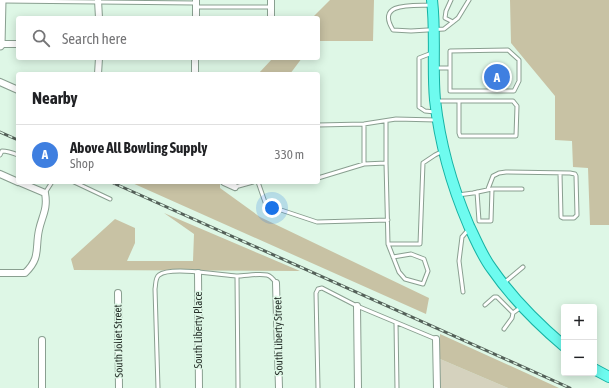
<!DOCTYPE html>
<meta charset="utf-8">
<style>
body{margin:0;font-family:"Asap Condensed",sans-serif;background:#f6f6f6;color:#202124}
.controls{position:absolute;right:12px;bottom:12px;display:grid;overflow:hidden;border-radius:4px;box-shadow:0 2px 10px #0003}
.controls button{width:36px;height:36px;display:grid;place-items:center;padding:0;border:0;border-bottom:1px solid #e0e0e0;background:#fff;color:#202124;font:20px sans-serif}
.you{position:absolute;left:272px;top:208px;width:14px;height:14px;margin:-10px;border:3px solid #fff;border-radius:50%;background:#1a73e8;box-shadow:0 0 0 6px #1a73e833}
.badge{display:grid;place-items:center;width:26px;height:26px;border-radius:50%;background:#d93025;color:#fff;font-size:13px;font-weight:700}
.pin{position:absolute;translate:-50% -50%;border:2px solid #fff;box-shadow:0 1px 4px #0006}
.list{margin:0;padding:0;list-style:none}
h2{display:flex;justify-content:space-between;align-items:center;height:52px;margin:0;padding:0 16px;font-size:17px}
h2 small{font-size:13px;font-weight:400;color:#757577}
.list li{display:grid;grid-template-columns:26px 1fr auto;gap:12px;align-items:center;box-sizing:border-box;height:60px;padding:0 16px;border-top:1px solid #e0e0e0}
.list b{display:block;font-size:15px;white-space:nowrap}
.list p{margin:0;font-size:13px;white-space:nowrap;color:#757577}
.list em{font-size:13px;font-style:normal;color:#757577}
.icon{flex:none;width:22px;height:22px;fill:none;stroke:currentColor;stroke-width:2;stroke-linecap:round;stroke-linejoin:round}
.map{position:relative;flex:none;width:609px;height:388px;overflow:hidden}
.search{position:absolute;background:#fff;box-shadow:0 2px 10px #0003;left:16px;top:16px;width:304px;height:44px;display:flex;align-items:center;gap:10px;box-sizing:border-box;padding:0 14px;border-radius:4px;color:#757577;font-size:15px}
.panel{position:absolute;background:#fff;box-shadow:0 2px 10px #0003;left:16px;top:72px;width:304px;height:112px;border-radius:4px}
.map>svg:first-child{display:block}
</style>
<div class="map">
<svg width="609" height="388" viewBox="0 0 609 388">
<rect width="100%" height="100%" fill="#def7e6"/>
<path fill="#d5d2be" d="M440,359L508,388H440Z"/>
<path fill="#c8c2a4" d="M330,0H374L373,41H318V18H312Z
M510,0H609V225H590L588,168L573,167L572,141L555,140V96L511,43Z
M273,58H302L290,74H258Z
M130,182H220V188L260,217L429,298L426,314Z
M164,213L300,271L74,270L71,259L115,219L135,228V243L127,261H193L194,234Z
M440,334L559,388H508L440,359Z"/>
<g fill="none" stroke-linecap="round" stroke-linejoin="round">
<g stroke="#899f90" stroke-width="5">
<path id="service" d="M451,0L446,11L445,18L453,22
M3,1L195,3
M431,5C415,6 375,1 393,30L411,31L444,29L458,18L469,0
M196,7H271
M432,53L419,58V107L425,111L435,112
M436,68H450V51L508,50L519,60V81L514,91H450V68
M437,101H513L517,106L516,136H460L459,133V101
M318,125L364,124L396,119L436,120
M0,155L2,151C8,151 13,153 18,155
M386,163L388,244L399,272L405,279L423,284L428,271L424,259L411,254L393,257
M364,164V124
M318,178L364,164L386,163V121
M74,182L110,199
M258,182L266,205L317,222L388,220
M235,187L253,182
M488,189L493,176L499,173L506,172L570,173L575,174L576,176L577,215L574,218H563L561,217L560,173
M492,189H522
M45,193L52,182
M458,195L473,193L492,189L491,221H479L477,192
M388,244H420L423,163L435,155L443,151
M237,276L238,388
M505,282L523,267
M463,292L459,261L462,237L469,229
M485,305L494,297H497L513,313L521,307
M396,323L397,388
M504,329L512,318L513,313
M158,388L155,289C156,284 155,278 159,275C170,266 221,275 236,276C246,276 258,273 267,275C271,276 274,280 276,283
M318,388L316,293L318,289L322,288L357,306L436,339"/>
</g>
<g stroke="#899f90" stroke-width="8">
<path id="minor" d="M98,0L99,18
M196,0V18
M271,0V18
M0,44H18
M98,74L99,58
M195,74V58
M0,82L18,90
M0,174L18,182
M224,182L235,187
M0,273H25C41,258 35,248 39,230C42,216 48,209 45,193L19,182
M198,273L199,388
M276,283L279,388
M118,293L119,388
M357,306L358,388
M436,339L437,388
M42,388V340"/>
</g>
<g stroke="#899f90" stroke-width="11">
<path id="secondary" d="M0,45L1,0"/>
</g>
<g stroke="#17b3a4" stroke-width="12">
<path id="primary" d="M432,0C436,33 432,67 435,100C440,145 451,184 469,226C476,240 482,256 492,269C512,298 537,323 564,346
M594,369L609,377"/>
</g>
<use href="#service" stroke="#fff" stroke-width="3"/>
<use href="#minor" stroke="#fff" stroke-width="6"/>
<use href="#secondary" stroke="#fff" stroke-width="9"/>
<use href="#primary" stroke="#6efbef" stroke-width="10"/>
<g stroke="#546159" stroke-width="3">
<path id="rail" d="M0,132L18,140
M111,182L570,388"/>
</g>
<use href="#rail" stroke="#def7e6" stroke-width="1.5" stroke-dasharray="4.5" stroke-linecap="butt"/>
</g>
<g text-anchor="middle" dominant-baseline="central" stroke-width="3" stroke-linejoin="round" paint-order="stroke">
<g font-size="11" fill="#29322c" stroke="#def7e6">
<text transform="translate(198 330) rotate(-90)">South Liberty Place</text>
<text transform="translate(278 336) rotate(-91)">South Liberty Street</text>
<text transform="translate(118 341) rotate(-91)">South Joliet Street</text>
</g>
</g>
</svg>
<div class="controls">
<button>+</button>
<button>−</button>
</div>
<div class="you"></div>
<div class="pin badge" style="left:497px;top:77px;background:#3f7fe0">A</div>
<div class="search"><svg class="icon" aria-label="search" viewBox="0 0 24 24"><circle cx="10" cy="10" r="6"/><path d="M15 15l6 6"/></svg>Search here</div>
<section class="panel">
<h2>Nearby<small></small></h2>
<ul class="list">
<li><span class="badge" style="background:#3f7fe0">A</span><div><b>Above All Bowling Supply</b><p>Shop</p></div><em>330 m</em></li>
</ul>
</section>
</div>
